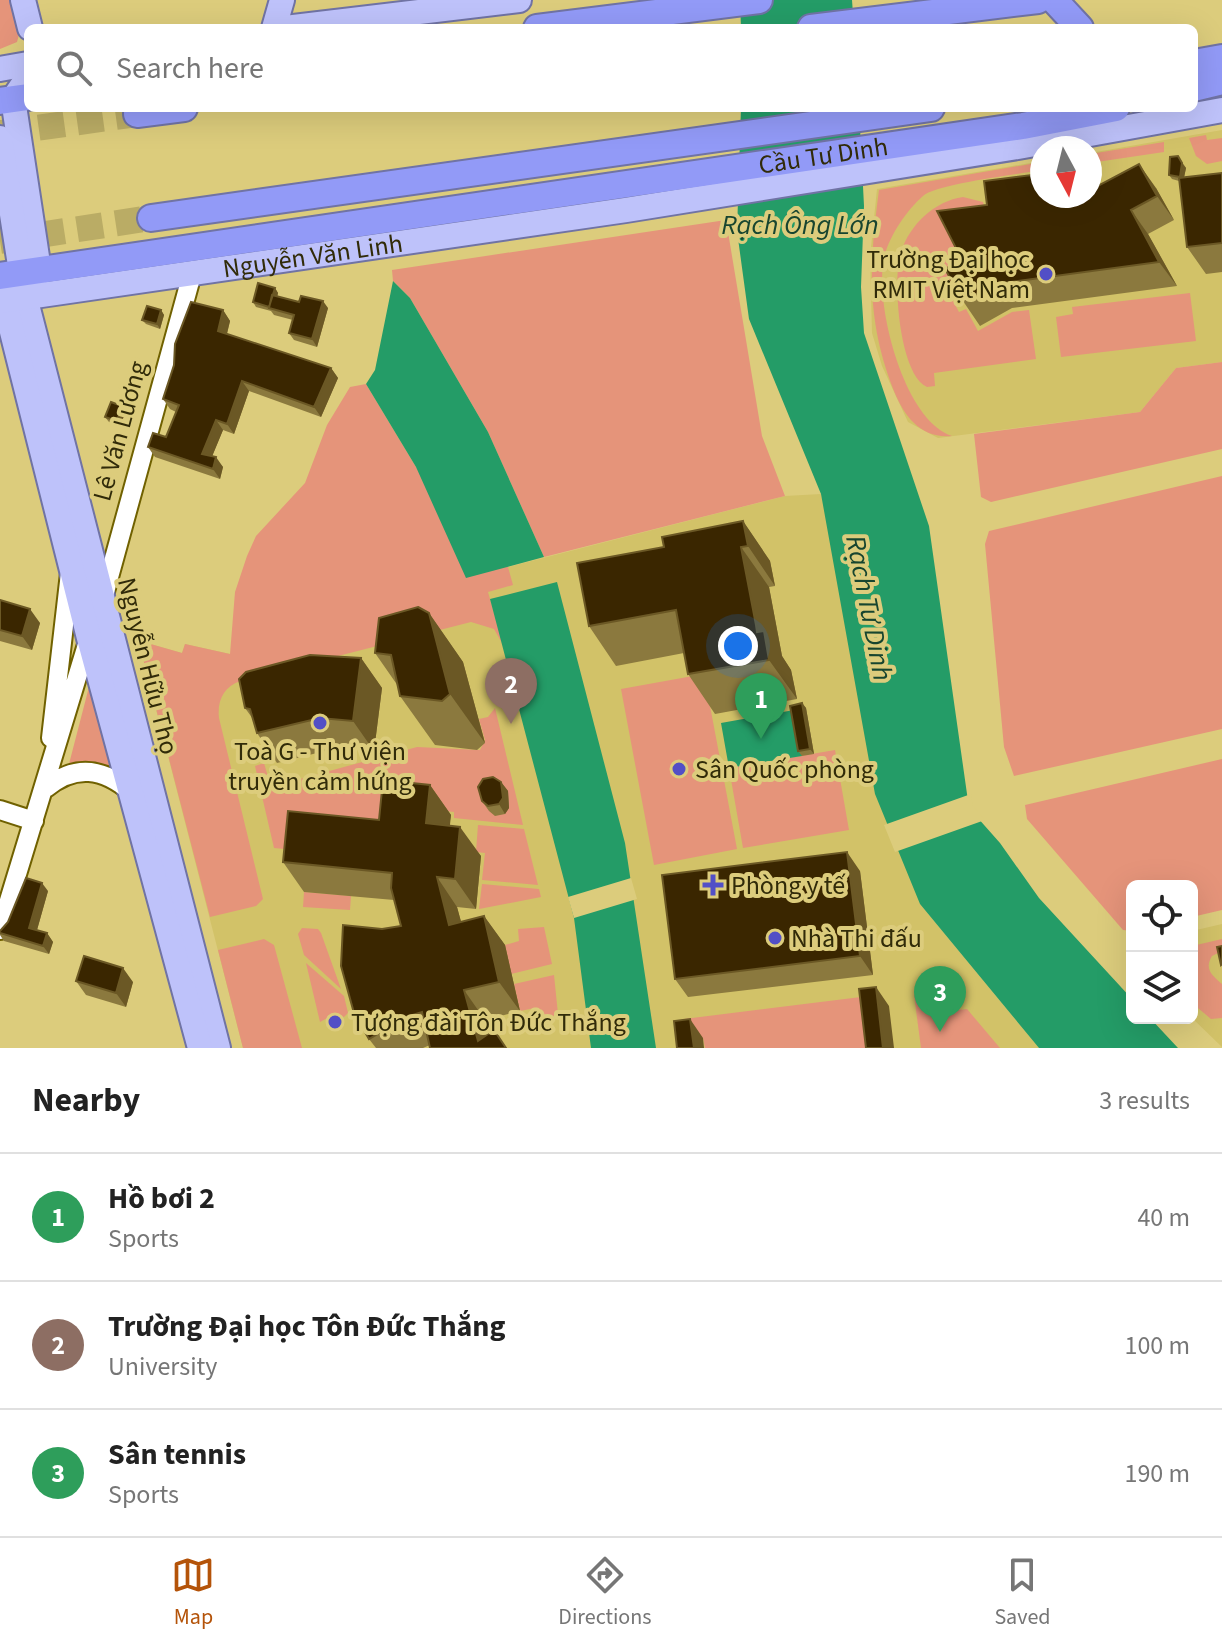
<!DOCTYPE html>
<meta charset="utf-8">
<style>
body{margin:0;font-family:"Source Sans 3",sans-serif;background:#f6f6f6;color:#222}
.controls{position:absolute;right:24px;bottom:24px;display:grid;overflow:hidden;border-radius:12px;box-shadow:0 8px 32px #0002}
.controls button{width:72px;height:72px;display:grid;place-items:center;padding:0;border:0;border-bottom:2px solid #e0e0e0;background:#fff;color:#222;font:40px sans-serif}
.compass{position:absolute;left:1030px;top:136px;width:72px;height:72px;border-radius:50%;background:#fff;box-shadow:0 8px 32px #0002;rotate:173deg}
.you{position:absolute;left:738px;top:646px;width:28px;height:28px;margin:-20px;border:6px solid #fff;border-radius:50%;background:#1a73e8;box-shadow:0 0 0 12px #1a73e833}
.badge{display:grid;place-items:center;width:52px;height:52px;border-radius:50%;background:#b45309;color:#fff;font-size:26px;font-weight:700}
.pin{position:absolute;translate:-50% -66px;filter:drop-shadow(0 2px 4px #0008)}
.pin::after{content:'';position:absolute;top:42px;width:28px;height:24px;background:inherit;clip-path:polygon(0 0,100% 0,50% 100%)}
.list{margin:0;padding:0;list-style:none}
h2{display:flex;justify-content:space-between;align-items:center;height:104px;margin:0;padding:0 32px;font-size:34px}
h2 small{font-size:26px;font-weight:400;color:#767676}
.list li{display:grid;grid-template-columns:52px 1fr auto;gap:24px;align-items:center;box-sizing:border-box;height:128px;padding:0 32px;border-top:2px solid #e0e0e0}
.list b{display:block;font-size:30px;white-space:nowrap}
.list p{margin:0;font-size:26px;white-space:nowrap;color:#767676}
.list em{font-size:26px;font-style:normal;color:#767676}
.icon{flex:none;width:44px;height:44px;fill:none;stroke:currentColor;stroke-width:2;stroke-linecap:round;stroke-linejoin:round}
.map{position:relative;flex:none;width:1222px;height:1048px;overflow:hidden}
.search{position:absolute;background:#fff;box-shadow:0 8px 32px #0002;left:24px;right:24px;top:24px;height:88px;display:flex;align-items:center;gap:20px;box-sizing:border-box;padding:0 28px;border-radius:12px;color:#767676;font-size:30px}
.sheet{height:488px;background:#fff}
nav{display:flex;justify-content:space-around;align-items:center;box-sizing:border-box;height:112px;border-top:2px solid #e0e0e0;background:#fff;font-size:22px;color:#767676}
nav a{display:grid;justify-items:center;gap:4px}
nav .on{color:#b45309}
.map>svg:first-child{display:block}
</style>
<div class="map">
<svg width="1222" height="1048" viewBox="0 0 1222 1048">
<rect width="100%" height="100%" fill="#dccc7c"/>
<path fill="#d2c268" d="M1222,130V362L1176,368L1140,412L938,438L908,422L882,366L872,333L870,257L877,189L1042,161V196H1090V153Z
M821,494L920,904L1039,1048H243L140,647L147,643L182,653L185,644L230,654L508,567L785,496Z
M1222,924V1047L1192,1018V931Z"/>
<path fill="#e5947a" d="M0,0H12L20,31L17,42L0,49Z
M1206,135L1207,140L1222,138V161L1207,164L1196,156L1189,138Z
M1164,142V152L1090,163V154Z
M1042,162V170C1020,174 936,184 923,196C907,210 889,236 884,258C874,304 904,421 952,436C922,439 905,418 894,391C866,320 869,265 879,190Z
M963,197L983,202L985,209L974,277L948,291L959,312L966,309L978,331L1012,312L1029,310L1036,359L934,373L935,386L927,387C899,375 892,278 901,252C910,224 935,201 963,197Z
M726,220L762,436L785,496L544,557L488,432L410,298L393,281L392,270Z
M1190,293L1196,341L1061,357L1056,317L1073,314L1072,307Z
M1222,362V449L991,502L981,497L974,434L1140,412L1176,368Z
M366,384L416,467L508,567L513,585L488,592L503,645L494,629L471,622L240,681C224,687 217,700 219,718L263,899L256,906L210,917L140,647L147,643L182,653L185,644L230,654L235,592L247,556L256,536L305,483L327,425L350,387Z
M1222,476V729L1014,776L1004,747L985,544L989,531Z
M704,674L737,849L654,865L621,689Z
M90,683L113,769L69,764Z
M495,708L523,825L454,818V812L401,806L396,846L304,851L274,848L255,766L264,763L271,787L417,747L480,750L485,740L479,719L488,717Z
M835,750L849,830L743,848L729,768Z
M1222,759V910L1192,917V886H1132V931L1123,930L1027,819L1025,805Z
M478,825L524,829L538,885L482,880L485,853L476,852Z
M482,884L539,889L541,897L479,909Z
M304,892L351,896L350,910L303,907Z
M544,927L552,964L511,974L505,945L519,941L518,929Z
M302,928L318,929L321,933L341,989L304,955L298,934Z
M264,939L274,945L302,1048H243L218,950Z
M1222,939V951L1212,956C1204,969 1212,975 1222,984V1018L1211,1019L1192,1003V946Z
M306,963L344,996L348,1013L344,1017L333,1015L320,1022Z
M554,975L558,1014L540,1022L535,1008L520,1011L514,984Z
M936,985L953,990L959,1010L967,1009L1000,1048H921L914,995L921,988Z
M869,996L875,1048H705L703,1038L687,1040L684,1019Z"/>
<path fill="#249c67" d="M740,0H852L854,28H741Z
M741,108H859L864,206L861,287L864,333L929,526L969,808L1000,843L1039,898L1132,999V1018H1150L1178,1048H1039L920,904L875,794L821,494L749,319L737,231Z
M393,281L410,298L488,432L544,557L466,578L416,467L366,384L375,370Z
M557,582L625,843L656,1048H591L574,918L490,599Z
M794,710L802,756L729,768L721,723Z"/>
<path fill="#dccc7c" d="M971,794L973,806L985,820L895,852L884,825Z
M631,878L637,899L574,918L568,897Z"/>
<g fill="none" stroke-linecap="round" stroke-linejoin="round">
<path stroke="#baac65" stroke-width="26" stroke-dasharray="26 13" stroke-linecap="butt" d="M0,133L137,114
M0,241L151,218"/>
<g stroke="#706100" stroke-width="22">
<path id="minor" d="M103,599L192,274
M51,738L70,573
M46,788C75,764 103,768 131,792
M0,810L34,821
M0,930L89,638"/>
</g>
<g stroke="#7073a4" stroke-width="28">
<g id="major">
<path d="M23,0L30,28"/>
<path d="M274,28L282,0"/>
<path d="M285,28L519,0"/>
<path d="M0,69L28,64"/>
<path d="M28,77L13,99L39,270L29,288"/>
<path d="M0,138L25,297L218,1048"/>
<path d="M1,288L89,638L200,1048"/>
<path id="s1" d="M0,301L626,210L1024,146L1222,110"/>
</g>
</g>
<g stroke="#7073a4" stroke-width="30">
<g id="highway">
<path d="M1054,0L1080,28"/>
<path d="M537,28L759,0"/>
<path d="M811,28L1038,0"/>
<path d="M1194,63L1222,58"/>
<path d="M1194,88L1222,81"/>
<path d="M0,101L28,97"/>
<path d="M137,114L184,108"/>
<path d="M151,218L931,108"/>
<path id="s2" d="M0,276L1023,126L1116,108"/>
</g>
</g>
<use href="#minor" stroke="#fff" stroke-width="18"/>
<use href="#major" stroke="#bec2fa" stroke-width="24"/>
<use href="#highway" stroke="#929af7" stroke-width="26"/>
</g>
<path fill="#8b793e" d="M1178,156L1186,168L1184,178L1222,173V272L1206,274L1187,247L1179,181L1172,179L1169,175Z
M1040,174L1042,176V196H1090L1156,188L1174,220L1148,234L1177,286L1012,308L980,326L963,301L962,260L987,205Z
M275,288L278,293L277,297L328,308L317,347L294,340L289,333L293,320L274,315L271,311L256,307L253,302Z
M161,310L164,315L160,329L146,324L142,320Z
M223,310L230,321L227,334L331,368L338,378L321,417L249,391L234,434L223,430L212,456L223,467L220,479L155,457L148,447L166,437L176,412L170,409L163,399Z
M126,411L120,426L109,422L105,417Z
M743,521L770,561L775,586L769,587L782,656L791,670L797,699L715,714L688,674L684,653L616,666L589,626L664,547Z
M0,600L40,623L32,650L0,641Z
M429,613L463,662L485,743L477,750L435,745L400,696L398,686L375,653Z
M361,658L382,688L374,751L341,747L277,763L257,733L253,719L245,708Z
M802,703L806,708L814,754L802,756L798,751Z
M501,782L508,791L509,808L505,814L495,816L489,811L482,801Z
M430,785L451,815L449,826L481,856L476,909L457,907L461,922L484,916L505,945L520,1011L485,1020L489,1034L506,1048L430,1045L423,1048H376L369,1039L382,929L401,926L394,900L304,892L283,862L379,820Z
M860,871L873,975L688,997L675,979Z
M48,891L37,930L47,933L53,942L49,954L4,941L0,935V931Z
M76,981L133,982L126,1007L86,995Z"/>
<path fill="#6b5825" d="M1182,163L1186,168L1183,182L1180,177Z
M1139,164L1156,188L1174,220L1157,196Z
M1131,210L1148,234L1177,286L1159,262Z
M275,288L278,293L274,309L271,308Z
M323,301L328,308L317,347L312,339Z
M161,310L164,315L160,329L157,324Z
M223,310L230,321L225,341L218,331Z
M331,368L338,378L321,417L314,407Z
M242,381L249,391L234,434L227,424Z
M122,406L126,411L120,426L117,421Z
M216,420L223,430L209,464L202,454Z
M216,457L223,467L220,479L213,469Z
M743,521L770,561L775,586L748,546Z
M741,547L769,587L782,656L791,670L797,699L769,660L757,632Z
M30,609L40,623L32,650L22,636Z
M429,613L463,662L485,743L450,694Z
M361,658L382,688L374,751L353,721Z
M802,703L806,708L814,754L810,749Z
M501,782L508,791L509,808L505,814L499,804Z
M430,785L451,815L447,853L426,823Z
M460,827L481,856L476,909L455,879Z
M847,852L860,871L873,975L860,956Z
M437,877L457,907L470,954L449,925Z
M42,883L48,891L35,937L29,928Z
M484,916L505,945L520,1011L499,982Z
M47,933L53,942L49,954L43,946Z
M123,968L133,982L126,1007L116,993Z
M876,987L889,1006L894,1048H883Z
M464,990L485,1020L492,1048L478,1041Z
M690,1019L703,1038L704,1048H694Z"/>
<path fill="#3a2600" stroke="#6b5825" stroke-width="2" d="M1178,156L1182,163L1180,177L1169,175L1170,157Z
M1139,164L1157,196L1131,210L1159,262L995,284L963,301L945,269L962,260L937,211L987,205L984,181L1040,174L1043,198L1055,196H1090V190Z
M1222,173V243L1187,247L1179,178Z
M258,283L275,288L269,307L253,302Z
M272,295L299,302L301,296L323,301L312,339L289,333L294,315L269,308Z
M191,302L223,310L218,331L331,368L314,407L242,381L227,424L216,420L202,454L216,457L213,469L148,447L153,433L166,437L179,405L163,399L174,365L175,344Z
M147,306L161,310L157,324L142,320Z
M111,402L122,406L117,421L105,417Z
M743,521L748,546L741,547L756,625L757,632L764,631L769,660L688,674L676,610L589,626L577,563L664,547L662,537Z
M0,600L30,609L22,636L0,630Z
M418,607L429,613L450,694L442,701L400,696L391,655L375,653L379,618Z
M310,655L361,658L353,721L320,718L257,733L250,709L245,708L239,679L246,672Z
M802,703L810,749L798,751L790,706Z
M493,777L501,782L503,798L499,804L488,806L482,801L478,787L483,779Z
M383,780L430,785L426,823L460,827L455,879L437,877L449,925L484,916L499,982L464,990L478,1041L494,1030L506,1048H430L422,1012L406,1017L369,1039L354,1013L341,966L343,925L382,929L401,926L391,888L392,873L283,862L288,811L379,820Z
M847,852L860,956L675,979L662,875Z
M26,878L42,883L29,928L47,933L43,946L0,933V931L8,922Z
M1222,946V964L1221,965L1217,947Z
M84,956L123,968L116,993L76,981Z
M876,987L883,1048H866L859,989Z
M690,1019L694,1048H677L674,1021Z"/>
<g fill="#524fc6" stroke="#dccc7c" stroke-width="3">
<circle cx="1046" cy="274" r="8"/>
<circle cx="320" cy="723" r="8"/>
<circle cx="679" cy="769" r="8"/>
<path d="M709 873h8v8h8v8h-8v8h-8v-8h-8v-8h8z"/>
<circle cx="775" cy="938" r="8"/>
<circle cx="335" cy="1022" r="8"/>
</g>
<g text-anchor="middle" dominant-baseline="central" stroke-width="8" stroke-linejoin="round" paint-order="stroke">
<g font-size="26" fill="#312b09" stroke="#dccc7c">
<text stroke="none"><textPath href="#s2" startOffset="832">Cầu Tư Dinh</textPath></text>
<text stroke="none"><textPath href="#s1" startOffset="316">Nguyễn Văn Linh</textPath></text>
<text transform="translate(120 431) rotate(-75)">Lê Văn Lương</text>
<text transform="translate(148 666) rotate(76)">Nguyễn Hữu Thọ</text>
</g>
<g font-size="26" fill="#312b09" stroke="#dccc7c" text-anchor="start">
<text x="1030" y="259" text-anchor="end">Trường Đại học<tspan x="1030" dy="30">RMIT Việt Nam</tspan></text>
<text x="320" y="751" text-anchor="middle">Toà G - Thư viện<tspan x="320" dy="30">truyền cảm hứng</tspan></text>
<text x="695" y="769">Sân Quốc phòng</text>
<text x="731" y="885">Phòng y tế</text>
<text x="791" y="938">Nhà Thi đấu</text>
<text x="351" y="1022">Tượng đài Tôn Đức Thắng</text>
</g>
<g font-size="28" font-style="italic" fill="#17452f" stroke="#dccc7c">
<text x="800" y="225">Rạch Ông Lớn</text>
<text transform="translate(869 608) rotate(79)">Rạch Tư Dinh</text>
</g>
</g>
</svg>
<div class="controls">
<button><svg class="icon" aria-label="locate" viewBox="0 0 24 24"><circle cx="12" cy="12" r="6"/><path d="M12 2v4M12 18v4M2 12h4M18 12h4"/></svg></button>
<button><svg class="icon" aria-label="layers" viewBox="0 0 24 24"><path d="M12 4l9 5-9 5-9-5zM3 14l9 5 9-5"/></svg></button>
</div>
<svg class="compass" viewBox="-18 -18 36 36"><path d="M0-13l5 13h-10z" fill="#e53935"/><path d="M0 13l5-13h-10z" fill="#767676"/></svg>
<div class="you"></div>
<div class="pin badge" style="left:761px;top:739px;background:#2e9e5b">1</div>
<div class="pin badge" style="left:511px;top:724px;background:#8d6e63">2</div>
<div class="pin badge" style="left:940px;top:1032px;background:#2e9e5b">3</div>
<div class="search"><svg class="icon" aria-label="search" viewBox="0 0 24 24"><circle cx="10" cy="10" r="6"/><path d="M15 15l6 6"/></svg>Search here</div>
</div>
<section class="sheet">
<h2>Nearby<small>3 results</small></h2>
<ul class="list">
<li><span class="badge" style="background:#2e9e5b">1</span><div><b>Hồ bơi 2</b><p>Sports</p></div><em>40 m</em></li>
<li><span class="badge" style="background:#8d6e63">2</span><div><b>Trường Đại học Tôn Đức Thắng</b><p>University</p></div><em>100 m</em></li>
<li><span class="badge" style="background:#2e9e5b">3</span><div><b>Sân tennis</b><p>Sports</p></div><em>190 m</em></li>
</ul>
</section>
<nav>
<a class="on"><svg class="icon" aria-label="map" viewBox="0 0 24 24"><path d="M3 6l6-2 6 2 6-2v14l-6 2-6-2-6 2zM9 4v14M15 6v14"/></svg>Map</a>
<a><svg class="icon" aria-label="directions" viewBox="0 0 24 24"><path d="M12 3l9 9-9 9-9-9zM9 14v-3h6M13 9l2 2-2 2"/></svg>Directions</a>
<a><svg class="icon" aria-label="saved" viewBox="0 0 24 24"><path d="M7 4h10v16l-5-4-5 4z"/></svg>Saved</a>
</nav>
